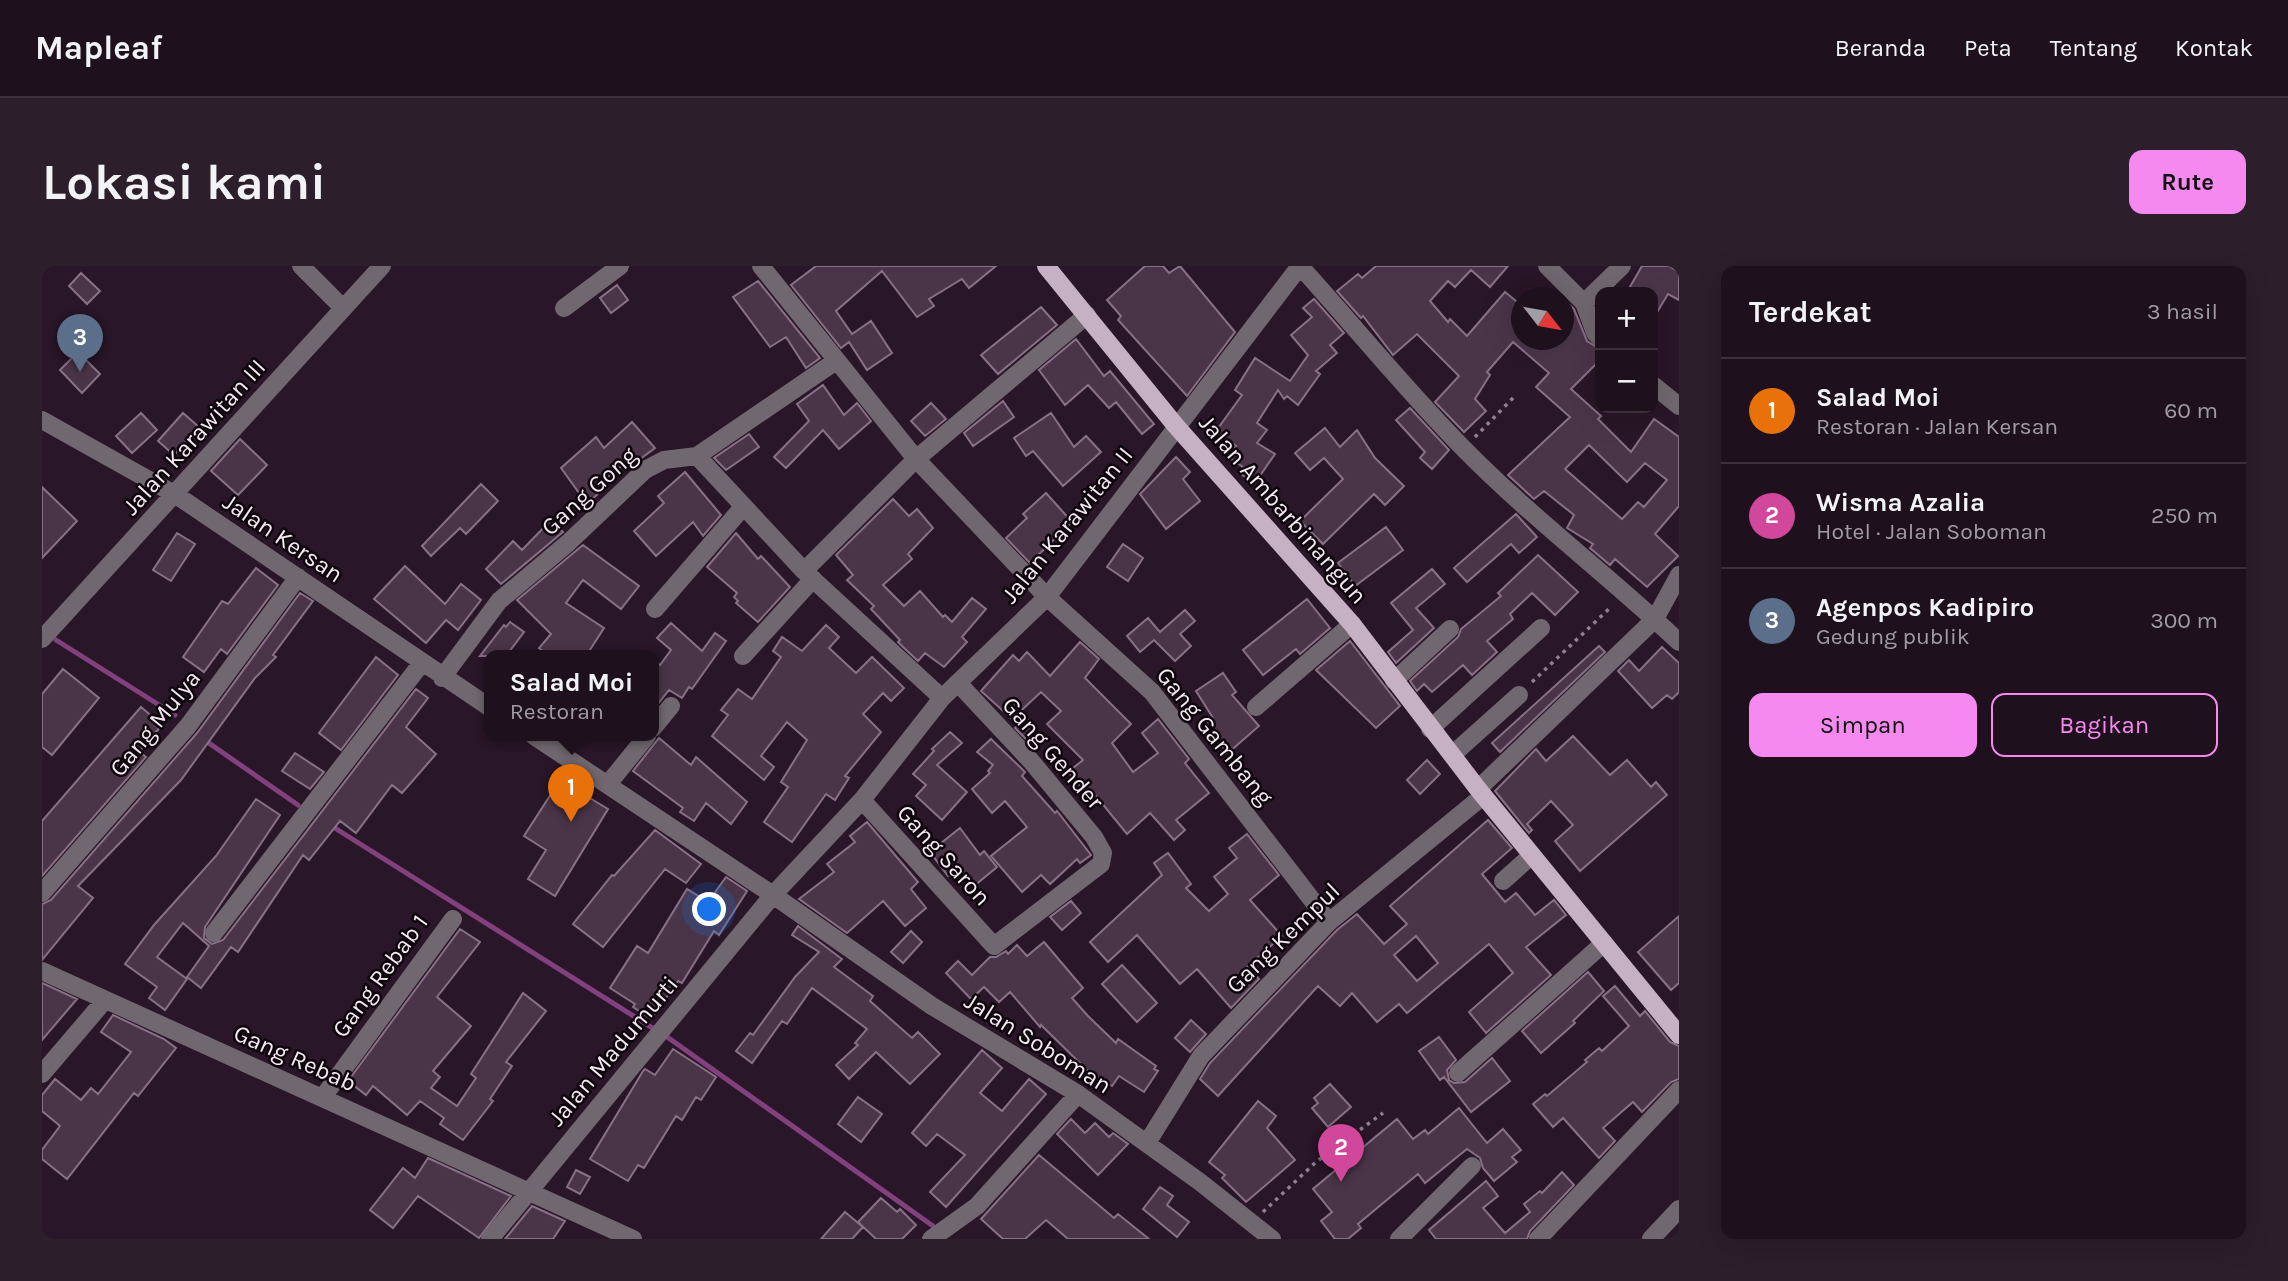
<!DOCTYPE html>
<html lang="id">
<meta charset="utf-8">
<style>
body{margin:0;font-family:Karla,sans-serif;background:#2c1e2b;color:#f1f3f6}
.controls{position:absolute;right:21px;top:21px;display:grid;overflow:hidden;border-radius:14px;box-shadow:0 7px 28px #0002}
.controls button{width:63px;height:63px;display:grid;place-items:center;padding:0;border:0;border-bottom:2px solid #3c303c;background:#1f101e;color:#f1f3f6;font:35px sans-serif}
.compass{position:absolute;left:1469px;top:21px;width:63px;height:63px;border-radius:50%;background:#1f101e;box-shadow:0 7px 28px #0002;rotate:121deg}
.you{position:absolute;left:668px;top:644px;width:24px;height:24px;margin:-18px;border:5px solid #fff;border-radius:50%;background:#1a73e8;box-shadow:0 0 0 10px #1a73e833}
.badge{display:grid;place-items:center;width:46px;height:46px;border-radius:50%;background:#f589ef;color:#fff;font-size:23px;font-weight:700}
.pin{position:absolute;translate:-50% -58px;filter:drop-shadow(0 2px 4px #0008)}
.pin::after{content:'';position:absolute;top:37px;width:24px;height:21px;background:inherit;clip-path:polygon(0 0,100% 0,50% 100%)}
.popup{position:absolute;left:442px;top:384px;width:175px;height:91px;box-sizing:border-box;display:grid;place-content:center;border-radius:14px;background:#1f101e;filter:drop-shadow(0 2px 5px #0005);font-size:23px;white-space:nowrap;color:#a19da4}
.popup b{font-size:26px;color:#f1f3f6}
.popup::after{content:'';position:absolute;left:50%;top:100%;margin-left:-14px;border:14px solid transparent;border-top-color:#1f101e}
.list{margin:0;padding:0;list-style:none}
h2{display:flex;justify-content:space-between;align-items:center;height:91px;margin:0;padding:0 28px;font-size:30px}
h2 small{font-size:23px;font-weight:400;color:#a19da4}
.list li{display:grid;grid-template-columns:46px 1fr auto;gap:21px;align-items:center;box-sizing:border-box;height:105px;padding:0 28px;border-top:2px solid #3c303c}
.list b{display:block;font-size:26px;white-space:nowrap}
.list p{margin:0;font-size:23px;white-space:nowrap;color:#a19da4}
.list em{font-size:23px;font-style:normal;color:#a19da4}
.actions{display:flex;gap:14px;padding:21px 28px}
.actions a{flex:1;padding:16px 0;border:2px solid #f589ef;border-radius:14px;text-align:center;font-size:24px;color:#f589ef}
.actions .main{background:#f589ef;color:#111}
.map{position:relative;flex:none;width:1637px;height:973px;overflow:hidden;border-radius:14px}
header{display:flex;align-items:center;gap:42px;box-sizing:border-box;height:98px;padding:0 35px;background:#1f101e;border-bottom:2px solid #3c303c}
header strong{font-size:33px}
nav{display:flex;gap:38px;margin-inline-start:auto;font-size:24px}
.intro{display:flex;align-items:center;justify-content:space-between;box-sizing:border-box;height:168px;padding:0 42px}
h1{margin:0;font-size:49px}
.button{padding:18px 32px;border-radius:14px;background:#f589ef;color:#111;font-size:24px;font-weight:700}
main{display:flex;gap:42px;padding:0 42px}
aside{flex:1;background:#1f101e;border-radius:14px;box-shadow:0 7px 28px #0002}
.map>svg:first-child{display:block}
</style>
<header>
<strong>Mapleaf</strong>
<nav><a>Beranda</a><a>Peta</a><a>Tentang</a><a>Kontak</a></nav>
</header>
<div class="intro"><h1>Lokasi kami</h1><a class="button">Rute</a></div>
<main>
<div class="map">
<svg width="1637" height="973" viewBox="0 0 1637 973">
<rect width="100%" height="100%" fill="#291628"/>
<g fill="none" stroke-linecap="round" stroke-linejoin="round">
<path stroke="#82407f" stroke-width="5" d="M14,374L133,449
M161,473L256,539
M288,559L628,773L891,960"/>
</g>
<path fill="#4a3548" stroke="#887086" stroke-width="2" fill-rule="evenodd" d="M774,0H954L927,22L920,13L887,33L892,40L875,51L840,5L794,45L810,68L829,55L850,87L825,104L807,76L799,82L749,19Z
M1103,0H1121L1127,7L1138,0L1193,66L1145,130L1076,54L1079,50L1065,34Z
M1334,0H1466L1448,21L1429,4L1413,21L1406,15L1388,35L1406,56L1408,53L1425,70L1463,26L1480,40V74H1522V42L1526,37L1532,43L1545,75L1558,83V94L1529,123L1559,150L1556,153L1589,186L1612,153L1637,171V240L1613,268L1636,290L1605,321L1573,293L1568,299L1548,282L1551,278L1525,262L1532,249L1502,225L1492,233L1466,209L1528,151L1494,121L1507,107L1471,76L1445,106L1448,109L1433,133L1444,145L1422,166L1393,136L1417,110L1375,68L1351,89L1321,50L1319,52L1295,25L1316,8L1320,12ZM1547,179L1585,216L1603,197L1625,214L1602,241L1596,236L1580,253L1523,203Z
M1600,0H1627L1637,6V34L1626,28L1611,53V26H1585Z
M39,7L58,25L45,38L27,20Z
M716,15L778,92L764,102L744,71L728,81L691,31Z
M575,19L586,34L569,47L558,32Z
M1272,33L1302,67L1288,79L1295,87L1274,105L1278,108L1256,139L1245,130L1242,133L1236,124L1215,157L1225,164L1215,177L1233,188L1213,217L1197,207L1201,201L1186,191L1194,180L1174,165L1200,129L1193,124L1213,92L1248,115L1266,89L1249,69L1270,51L1261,42Z
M999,41L1015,59L956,108L939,89Z
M1034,73L1062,110L1068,105L1112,158L1100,168L1074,136L1067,142L1046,119L1023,139L997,104Z
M36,86L58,108L40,127L18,104Z
M781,119L802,149L815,137L829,155L797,183L781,164L744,202L732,191L767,155L755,138Z
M961,135L972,151L931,180L922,167Z
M889,137L904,153L883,170L869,155Z
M1368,142L1407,184L1390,203L1378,192L1383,186L1354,154Z
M99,147L115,164L90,187L74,170Z
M141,147L157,161L132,189L116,175Z
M1009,147L1032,181L1044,170L1059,186L1021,220L991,185L984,190L972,172Z
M590,156L613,182L594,196L590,192L556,219L560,224L545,238L519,202L554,171L562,182Z
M1283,162L1298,181L1315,164L1333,192L1362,220L1343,239L1332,228L1281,278L1258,255L1301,213L1282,192L1268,204L1253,187Z
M707,168L717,181L684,204L672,192Z
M198,173L225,199L196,229L169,205Z
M1134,191L1148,206L1141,213L1158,235L1124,263L1098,228Z
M643,206L679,249L661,270L651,256L614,290L592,265L622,237L616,230Z
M439,218L456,235L424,268L418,262L389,290L380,280Z
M0,221L35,255L0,292Z
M1004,227L1030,256L988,297L964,272L985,252L981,248Z
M851,233L867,250L875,243L891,262L866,288L870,293L841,319L862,340L878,325L901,351L903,349L910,356L930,332L944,343L920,371L925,376L902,401L883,387L876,395L860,380L856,376L858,374L829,343L832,340L805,314L811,309L794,289Z
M1474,248L1495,271L1477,287L1469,278L1425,316L1412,302Z
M509,254L521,266L459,318L444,303L471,275L480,284Z
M1344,261L1361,284L1313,320L1296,297Z
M135,267L153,278L129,315L111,304Z
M694,267L716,293L719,290L748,321L716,356L694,337L696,335L692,331L695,327L665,301Z
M1081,278L1101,292L1086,315L1065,301Z
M541,279L597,320L579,343L541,314L524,337L562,362L544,390H507L497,382L509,368L475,334Z
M1496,289L1536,326L1513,349L1490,327L1468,348L1471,353L1445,375L1455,386L1430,409L1421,399L1390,426L1382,418L1375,425L1368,415L1416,371L1419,363L1459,330L1456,327Z
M363,300L403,338L419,318L439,334L416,364L404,354L384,377L332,333Z
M214,302L236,319L185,388L179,383L162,406L141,391L180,335L186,338Z
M1390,303L1403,318L1374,342L1392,362L1354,397L1346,386L1371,364L1349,337Z
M258,327L271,335L231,389L234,391L213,412L139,514L36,620L51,632L0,694V638L9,634L155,467Z
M1265,333L1288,362L1258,388L1254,383L1221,409L1201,384Z
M1143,344L1153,355L1138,368L1149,380L1133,395L1112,374L1098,386L1085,370L1106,352L1118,366Z
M468,356L482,366L464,390H438L462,359L464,361Z
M629,357L660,385L673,367L684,375L650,423L647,421L640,432L627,424L611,444V394L618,399L629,384L615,372Z
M784,359L797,371L787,382L814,407L830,391L862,422L849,435L841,427L821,448L839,466L803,510L807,512L793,534L784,528L750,576L722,556L746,521L739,516L765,474L745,456L719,490L732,501L722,514L670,470L686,449L679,444L696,423L710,433L739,391L731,385L740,371L760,385Z
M1308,375L1358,440L1334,462L1274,404Z
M1038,376L1057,393L1043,412L1089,458L1070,477L1091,506L1116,487L1100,467L1116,453L1147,493L1143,497L1167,527L1134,554L1143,564L1132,574L1108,547L1085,568L1054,530L1051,533L1040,522L1026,506L1041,494L1005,458L1019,445L999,426L970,453L939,425L971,389L977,395L985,386L1008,410Z
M1557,380L1563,386L1458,486L1450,477Z
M1620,381L1637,397V426L1630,433L1625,429L1610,442L1576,405L1587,394L1597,405Z
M334,391L356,409L299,484L277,467Z
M21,403L57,432L10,489L0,481V428Z
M1181,407L1194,426L1190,429L1217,460L1186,487L1162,459L1171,452L1154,425Z
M374,423L386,432L364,461L394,488L360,527L350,519L314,567L298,555L267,594L261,589L196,686L189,681L159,722L145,711L167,680L141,657L115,691L145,713L123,744L107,732L115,721L83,698L112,659L174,590L214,533L238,549L163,661L162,672L170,678L181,674Z
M99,441L120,459L97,486L104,491L0,610V555Z
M984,452L994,463L984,473L973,462Z
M908,466L920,477L895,499L925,526L900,554L874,530L884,519L871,508L892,485L890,483Z
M1531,470L1568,509L1585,494L1609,521L1614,516L1625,529L1538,605L1513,575L1531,559L1509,535L1485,558L1490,564L1487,567L1453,525L1494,483L1504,495Z
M617,472L649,499L654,491L705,536L689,558L664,537L652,555L638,546L641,542L591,505Z
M949,473L980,503L983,506L980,510L1013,547L1015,545L1049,589L1038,597L1035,593L1008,618L999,609L980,626L949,590L985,561L963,535L950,547L930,523L948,507L946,505L951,499L935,486Z
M253,487L282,506L268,523L240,505Z
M1385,494L1398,508L1378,528L1365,514Z
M518,514L566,543L513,630L486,613L504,584L482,570Z
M1446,554L1470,582L1440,608L1463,636L1474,627L1493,649L1512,634L1524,649L1484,681L1509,709L1444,767L1427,746L1471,707L1447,678L1365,747L1357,738L1335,756L1310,727L1298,740L1276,720L1176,830L1158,813L1168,797L1295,664L1315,648L1342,678L1365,658L1348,640ZM1374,670L1396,697L1375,715L1352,689Z
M825,556L876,616L869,623L884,642L863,660L841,635L805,667L757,633L792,606L785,598L813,576L808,570Z
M918,562L938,589L942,585L955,601L932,620L917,602L906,610L888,586Z
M613,564L659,598L644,617L623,603L561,681L531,658L570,609L572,610Z
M1205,568L1237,609L1208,634L1240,670L1206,700L1217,713L1189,742L1155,703L1138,718L1095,669L1066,696L1048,676L1120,609L1112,597L1126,587L1149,618L1144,622L1167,645L1186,628L1172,611L1195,592L1187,582Z
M684,611L705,625L677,669L672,665L640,717L636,715L609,753L591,741L593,738L568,722L595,680L606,687L645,623L666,636Z
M1029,635L1039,647L1020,664L1008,651Z
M1637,650V717L1629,724L1596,686Z
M756,660L800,693L792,701L831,730L828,735L870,772L876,766L898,788L868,818L834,786L807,813L794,799L816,779L813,777L825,763L770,722L745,758L740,755L710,797L694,785L708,767L711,769L753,711L777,686L750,669Z
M418,663L438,676L395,731L429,760L391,805L398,811L389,822L415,840L434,812L429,808L481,727L504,745L464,796L470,800L448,833L451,835L421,874L398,858L402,852L378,835L365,849L331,820L324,829L306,815Z
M869,665L880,676L861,697L849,686Z
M1002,676L1041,722L1030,732L1046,750L1074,777L1076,773L1114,800L1112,803L1116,805L1102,826L1077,810L1070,820L1047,806L999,759L998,761L968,726L957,736L942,721L929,733L904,707L916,695L930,709L948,691H954L964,685L966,688L975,679L985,690Z
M1080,699L1115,737L1095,756L1060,718Z
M1546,706L1562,725L1531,755L1533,757L1499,787L1480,765Z
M0,717L35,733L0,774Z
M1573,720L1598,750L1603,745L1628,776L1637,780V813L1629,816L1600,846L1591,836L1561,862L1573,875L1557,892L1521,852L1511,861L1491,838L1503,828L1505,830L1545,796L1543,794L1557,782L1560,785L1587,760L1561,730Z
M71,749L122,773L134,782L96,830L92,827L25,913L0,893V884L18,860L0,845V829L13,813L39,834L49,822L56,828L89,786L59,766Z
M1149,754L1164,768L1148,786L1133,772Z
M1397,771L1414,794L1405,804L1407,814L1412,817L1423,816L1450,792L1468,815L1429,846L1402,811L1398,814L1377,785Z
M631,783L674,811L659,834L654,831L640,854L634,850L602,902L596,899L586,915L548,893L601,805L603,803L613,809Z
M940,784L960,802L938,827L960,845L987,813L1004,828L904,941L888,926L923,889L895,868L884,880L870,867Z
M1288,818L1309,841L1286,861L1270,842L1276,837L1272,832Z
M816,831L840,848L819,876L796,858Z
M1216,835L1234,850L1225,862L1253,894L1204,936L1180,912L1183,909L1167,896Z
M1417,842L1445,877L1461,863L1479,884L1470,891L1475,896L1452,915L1441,902L1438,892L1425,883L1383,917L1376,908L1316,958L1319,962L1306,973H1293L1279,955L1290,946L1271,923L1355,853L1371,873L1383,864L1386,868Z
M1029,853L1043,867L1053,857L1067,871L1071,867L1086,878L1056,909L1015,868Z
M997,889L1072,952L1076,948L1107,973H1026L1004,954L983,973H961L939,953Z
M386,892L469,930L437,972L376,930L351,962L328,944L361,902L373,912Z
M534,904L548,911L538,928L525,921Z
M1520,906L1532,919L1488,965L1485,973H1394L1387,964L1444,915L1456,930L1441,942L1463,967L1488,946L1482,938L1498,925L1500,927Z
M1118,921L1131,930L1125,939L1147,956L1135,971L1101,943Z
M839,932L855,946L858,943L874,959L860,973H834L816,956Z
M490,940L523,955L511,973H463Z
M803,946L821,961L810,973H779Z"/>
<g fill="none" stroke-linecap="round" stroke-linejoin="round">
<path stroke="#918190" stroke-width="3.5" stroke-dasharray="3.5 5" stroke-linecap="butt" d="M1433,171L1472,131
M1490,416L1570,340
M1221,946L1274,896L1341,847"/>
<path stroke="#716770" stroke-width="18" d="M259,0L300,41
M719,0L874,193L1005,331L1110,426L1287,656
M1258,0C1313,61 1365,125 1422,183C1490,252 1567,310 1637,376
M1505,0L1542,37L1553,67L1558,72
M1542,37L1580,0
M522,42L578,0
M1611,119L1637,140
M0,154L134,229L447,441
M655,190L762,305L900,432
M762,305L874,193L1045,49
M613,343L701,241
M0,373L340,0
M701,390L771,313
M400,412L457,335L526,277L603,204L622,194L655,190L794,95
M1352,415L1408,363
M1214,441L1310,358
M611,462L629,440
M1388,463L1499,362
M492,470L731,629L890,740L1036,828L1158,916L1230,973
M1410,489L1477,429
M566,518L605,470
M1436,523L1613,353L1637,309
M820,534L952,680L1059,598L1061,587L1052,571L989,495L917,418
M1461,615L1490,589
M0,627L146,460L256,311
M172,667L379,398
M0,705L591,973
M1416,807L1562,677
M0,808L63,734
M281,831L411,653
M1105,877L1159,790L1287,656L1441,530
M448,973L731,629L820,534L900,432L1005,331L1258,0
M889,973L935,940L1036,828
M1357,973L1430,900
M1496,973L1637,824
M1609,973L1637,943"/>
<path stroke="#c6b0c4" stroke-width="18" d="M1004,0L1134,160L1310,358L1436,523L1637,769"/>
</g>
<g text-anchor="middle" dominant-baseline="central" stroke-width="5" stroke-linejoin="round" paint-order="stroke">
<g font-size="24" fill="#f5e7f3" stroke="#0d060c">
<text transform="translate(152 171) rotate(-48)">Jalan Karawitan III</text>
<text transform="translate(547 225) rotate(-42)">Gang Gong</text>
<text transform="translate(1241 243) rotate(49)">Jalan Ambarbinangun</text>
<text transform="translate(1025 259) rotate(-51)">Jalan Karawitan II</text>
<text transform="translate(241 272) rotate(34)">Jalan Kersan</text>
<text transform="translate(113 457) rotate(-51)">Gang Mulya</text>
<text transform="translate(1173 470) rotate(51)">Gang Gambang</text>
<text transform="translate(1011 487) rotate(49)">Gang Gender</text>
<text transform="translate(902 589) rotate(48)">Gang Saron</text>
<text transform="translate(1241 672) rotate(-44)">Gang Kempul</text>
<text transform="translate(338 710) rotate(-54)">Gang Rebab 1</text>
<text transform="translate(996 777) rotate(32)">Jalan Soboman</text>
<text transform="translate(571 785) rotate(-50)">Jalan Madumurti</text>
<text transform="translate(253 792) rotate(24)">Gang Rebab</text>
</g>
</g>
</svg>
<div class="controls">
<button>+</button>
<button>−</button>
</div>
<svg class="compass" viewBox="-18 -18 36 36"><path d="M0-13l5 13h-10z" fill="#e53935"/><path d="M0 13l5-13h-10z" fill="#a19da4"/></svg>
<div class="you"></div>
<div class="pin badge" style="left:529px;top:556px;background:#e8710a">1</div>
<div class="popup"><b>Salad Moi</b>Restoran</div>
<div class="pin badge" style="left:1299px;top:916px;background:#d1479c">2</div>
<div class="pin badge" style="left:38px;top:106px;background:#5c6f8a">3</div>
</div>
<aside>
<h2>Terdekat<small>3 hasil</small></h2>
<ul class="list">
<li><span class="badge" style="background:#e8710a">1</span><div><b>Salad Moi</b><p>Restoran · Jalan Kersan</p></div><em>60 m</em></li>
<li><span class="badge" style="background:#d1479c">2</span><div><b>Wisma Azalia</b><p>Hotel · Jalan Soboman</p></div><em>250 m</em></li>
<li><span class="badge" style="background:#5c6f8a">3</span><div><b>Agenpos Kadipiro</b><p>Gedung publik</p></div><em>300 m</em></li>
</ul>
<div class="actions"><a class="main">Simpan</a><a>Bagikan</a></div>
</aside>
</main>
